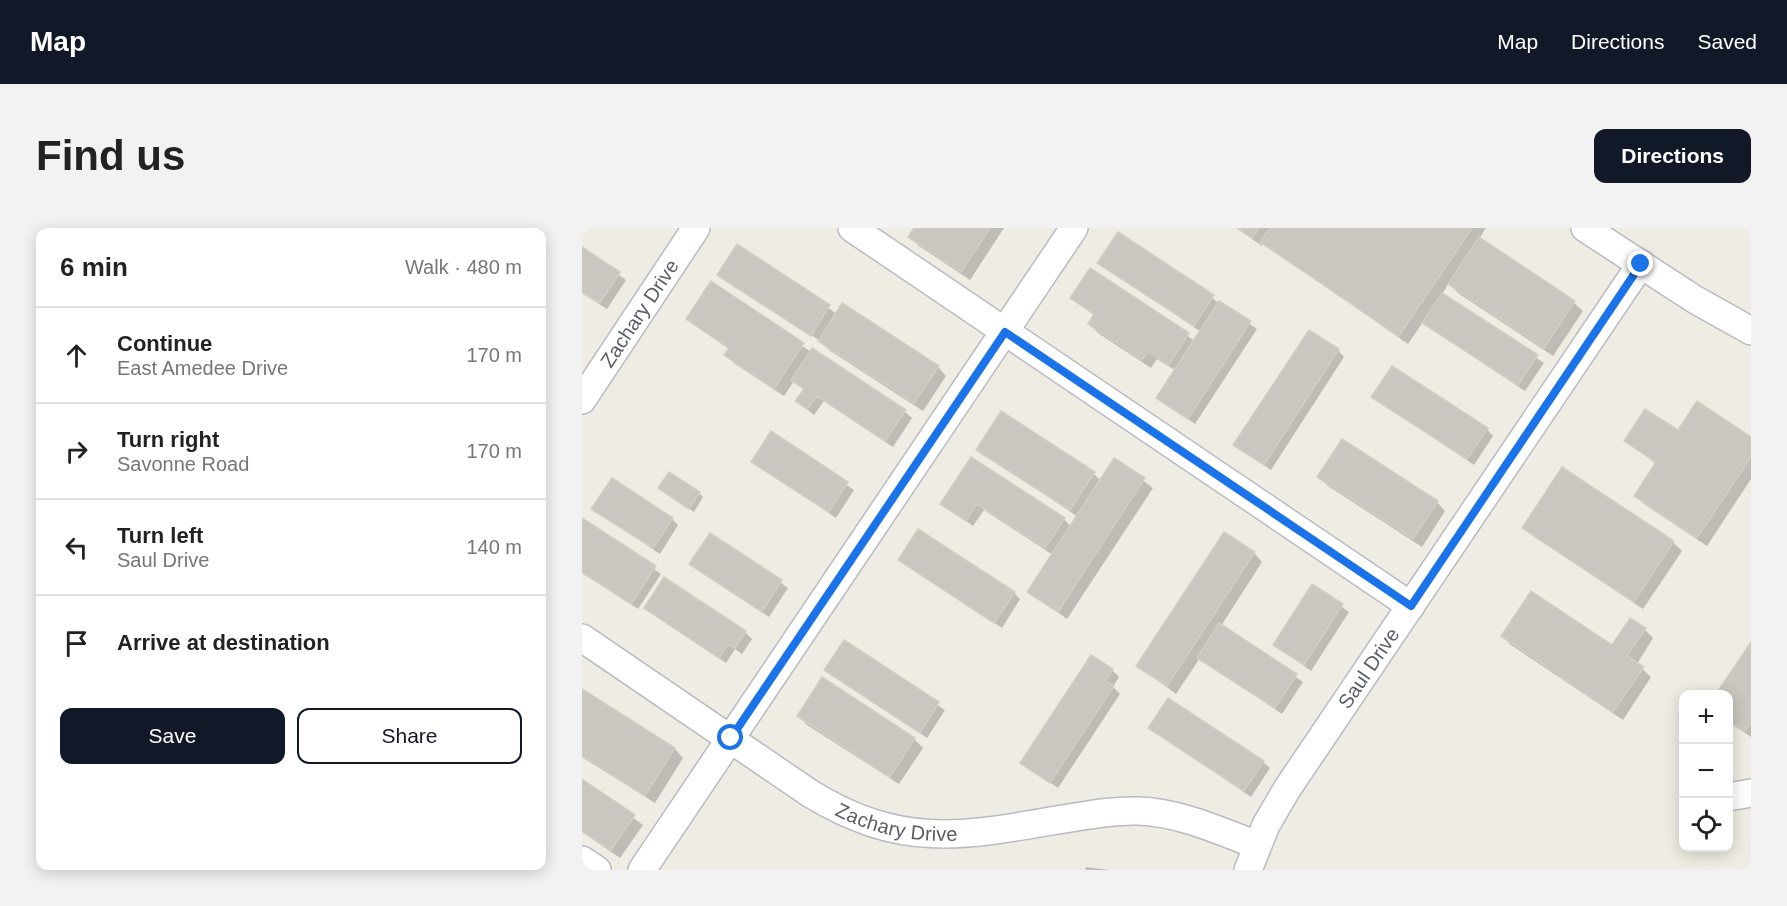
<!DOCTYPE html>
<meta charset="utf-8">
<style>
body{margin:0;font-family:Helvetica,sans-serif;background:#f2f2f2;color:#222}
.controls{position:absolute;right:18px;bottom:18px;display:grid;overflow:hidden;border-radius:12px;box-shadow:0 3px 15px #0003}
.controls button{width:54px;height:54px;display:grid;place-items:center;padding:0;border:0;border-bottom:2px solid #e0e0e0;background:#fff;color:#222;font:30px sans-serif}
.stop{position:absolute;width:18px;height:18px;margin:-14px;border:4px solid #1a73e8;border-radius:50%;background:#fff}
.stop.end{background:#1a73e8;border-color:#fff;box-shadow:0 2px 6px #0008}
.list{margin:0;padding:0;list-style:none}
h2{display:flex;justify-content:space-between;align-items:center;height:78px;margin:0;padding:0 24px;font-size:26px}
h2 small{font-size:20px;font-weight:400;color:#767676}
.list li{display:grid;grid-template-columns:39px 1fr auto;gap:18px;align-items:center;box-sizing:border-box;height:96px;padding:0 24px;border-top:2px solid #e0e0e0}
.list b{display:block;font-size:22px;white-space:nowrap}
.list p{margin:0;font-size:20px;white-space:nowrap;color:#767676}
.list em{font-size:20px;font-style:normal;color:#767676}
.actions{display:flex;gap:12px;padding:18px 24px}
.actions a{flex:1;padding:14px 0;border:2px solid #111827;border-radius:12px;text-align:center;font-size:21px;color:#111827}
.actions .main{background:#111827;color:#fff}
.icon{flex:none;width:33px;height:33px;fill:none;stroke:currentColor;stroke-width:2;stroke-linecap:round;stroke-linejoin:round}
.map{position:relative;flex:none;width:1169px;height:642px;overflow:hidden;border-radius:12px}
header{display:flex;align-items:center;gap:36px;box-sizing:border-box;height:84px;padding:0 30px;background:#111827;color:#fff}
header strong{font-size:28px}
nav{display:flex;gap:33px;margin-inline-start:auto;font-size:21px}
.intro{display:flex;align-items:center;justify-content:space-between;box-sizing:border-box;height:144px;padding:0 36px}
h1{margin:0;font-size:42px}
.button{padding:15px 27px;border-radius:12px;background:#111827;color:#fff;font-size:21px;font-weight:700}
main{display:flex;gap:36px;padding:0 36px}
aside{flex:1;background:#fff;border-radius:12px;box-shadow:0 3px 15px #0003}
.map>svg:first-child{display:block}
</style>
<header>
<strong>Map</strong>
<nav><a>Map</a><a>Directions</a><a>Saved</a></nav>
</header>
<div class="intro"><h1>Find us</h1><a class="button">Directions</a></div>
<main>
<aside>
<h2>6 min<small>Walk · 480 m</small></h2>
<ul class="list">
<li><svg class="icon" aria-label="ahead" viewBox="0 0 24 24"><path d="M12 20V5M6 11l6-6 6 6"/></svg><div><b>Continue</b><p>East Amedee Drive</p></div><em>170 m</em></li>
<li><svg class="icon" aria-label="right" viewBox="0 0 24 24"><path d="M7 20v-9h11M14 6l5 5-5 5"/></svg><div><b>Turn right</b><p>Savonne Road</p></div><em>170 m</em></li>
<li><svg class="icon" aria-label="left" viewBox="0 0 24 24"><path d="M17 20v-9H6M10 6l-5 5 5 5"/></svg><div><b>Turn left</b><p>Saul Drive</p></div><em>140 m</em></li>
<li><svg class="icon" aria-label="arrive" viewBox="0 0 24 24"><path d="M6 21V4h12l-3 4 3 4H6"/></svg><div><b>Arrive at destination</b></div></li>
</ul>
<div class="actions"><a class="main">Save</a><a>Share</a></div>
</aside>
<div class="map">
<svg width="1169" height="642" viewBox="0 0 1169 642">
<rect width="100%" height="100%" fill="#efece3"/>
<path fill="#0003" d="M334,0H422L388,52L337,18L328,9Z
M654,0H904L897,11L992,75L1001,83L971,128L876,65L867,55L860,66L962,135L943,163L849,101L841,94L826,116L681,15L680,18Z
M536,6L675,101L613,196L576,170L594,143L575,131L569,140L516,105L508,96L513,88L490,70L509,42L613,113L619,104L517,35Z
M155,18L255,86L356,139L364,148L341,183L247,122L237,112L143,53L137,46Z
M0,21L44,52L25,81L0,65Z
M129,55L229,124L230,122L323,184L330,190L311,219L242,173L232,187L215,173L223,162L212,153L202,168L153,136L144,127L148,122L106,91Z
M756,122L762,129L689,242L653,217Z
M791,169L905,201L911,208L892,237Z
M1096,204L1169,211V251L1125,318L1062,276L1053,268L1074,236L1044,213Z
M189,205L272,262L254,290L171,234Z
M396,221L512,246L519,253L533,232L571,260L485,391L447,363L471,327L402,282L391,298L360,276L389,231L482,291L489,299L496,289Z
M737,249L855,274L863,283L840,319L746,258Z
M83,264L117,265L121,269L112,284Z
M11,281L90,291L96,297L78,326Z
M0,292L79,346L56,381L0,345Z
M942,299L1091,314L1100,323L1061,381L951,308Z
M128,307L206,360L187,389L109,336Z
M672,325L680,334L639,398L721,454L700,486L618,430L594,466L556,438Z
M318,332L432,365L438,371L420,400Z
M730,358L767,384L729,443L693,417Z
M63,380L163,404L170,411L160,426L153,421L144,435Z
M1063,402L1071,410L1055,436L1069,449L1041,492L929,417L920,408L1030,419Z
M262,414L363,482L345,510L244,442Z
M1169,417V509L1146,494V466H1136Z
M530,442L537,449L531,459L538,466L476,560L440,535Z
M240,451L332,511L341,520L317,556L225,497L217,488Z
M0,463L93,521L101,530L73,575L0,529Z
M568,500L681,534L688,540L669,569Z
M0,553L61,597L38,630L0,604Z
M504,639L528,642H503Z"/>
<path fill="#cac6c0" stroke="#d4cec1" stroke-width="1.5" d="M332,0H408L379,44L326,9Z
M656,0H677L670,10Z
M688,0H890L817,108L678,14Z
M536,4L632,67L612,98L515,35Z
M897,9L993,73L962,120L866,56Z
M155,16L248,77L229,108L135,47Z
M0,19L38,44L18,75L0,64Z
M508,40L607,105L587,137L566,123L560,132L506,96L512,86L488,70Z
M129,53L222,115L192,161L142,127L147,120L104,91Z
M860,65L956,127L936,157L840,95Z
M637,73L669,93L606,191L574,170Z
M260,75L357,138L332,175L236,113Z
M727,102L757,121L682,237L651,217Z
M230,120L324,182L303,213L235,168L225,181L213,173L222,161L209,152Z
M810,138L906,200L885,231L789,169Z
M1115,173L1169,209V229L1115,310L1052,268L1074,234L1042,213L1063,181L1096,202Z
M419,183L513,244L488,282L394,222Z
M189,203L266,254L247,284L169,234Z
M760,211L856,273L831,311L735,249Z
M389,229L483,290L463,320L395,276L384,293L358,276Z
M532,230L563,250L476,384L445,364Z
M980,239L1092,313L1052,374L940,300Z
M87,244L118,264L107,281L76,260Z
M30,250L91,290L71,320L9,281Z
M0,290L74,338L49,376L0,344Z
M336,301L433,364L412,395L316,332Z
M642,304L673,324L585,458L554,438Z
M128,305L200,352L180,384L107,336Z
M82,349L164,403L153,420L146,416L137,430L62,380Z
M730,356L761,376L722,437L691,417Z
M949,363L1030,417L1048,390L1064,400L1045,428L1062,439L1031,484L919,408Z
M637,395L715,446L693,480L615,430Z
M262,412L357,474L338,505L242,442Z
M1169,414V495L1163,504L1146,493V466H1134Z
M509,427L531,441L524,453L532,458L468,555L438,535Z
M240,449L333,510L308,549L215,488Z
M0,461L93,520L63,568L0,527Z
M586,470L682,533L662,563L566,500Z
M0,551L53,587L29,622L0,603Z"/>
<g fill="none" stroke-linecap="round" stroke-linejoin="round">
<g stroke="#b8bbc0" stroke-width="30">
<g id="minor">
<path d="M270,0L829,378"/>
<path d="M1003,0L1112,71L1169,103"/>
<path id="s1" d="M0,172L114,0"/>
<path id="s2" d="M0,410L229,566C318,620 378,609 475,592C502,588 529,582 556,583C597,584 638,603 675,617"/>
<path d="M1146,569L1169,565"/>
<path d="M0,632L15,642"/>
<path d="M60,642L492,0"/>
<path id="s3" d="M666,642L684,597L705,561L1059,36"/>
</g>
</g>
<use href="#minor" stroke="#fff" stroke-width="27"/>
</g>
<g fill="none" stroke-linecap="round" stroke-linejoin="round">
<path stroke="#1a73e8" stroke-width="8" d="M149,510L423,104L829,378L1059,36"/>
</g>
<g text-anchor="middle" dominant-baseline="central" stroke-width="6" stroke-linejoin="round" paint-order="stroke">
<g font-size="20" fill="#5b5f65" stroke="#fff">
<text stroke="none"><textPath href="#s1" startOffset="104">Zachary Drive</textPath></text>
<text stroke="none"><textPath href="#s3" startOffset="236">Saul Drive</textPath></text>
<text stroke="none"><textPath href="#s2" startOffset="369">Zachary Drive</textPath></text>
</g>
</g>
</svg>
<div class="controls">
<button>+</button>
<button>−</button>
<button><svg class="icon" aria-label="locate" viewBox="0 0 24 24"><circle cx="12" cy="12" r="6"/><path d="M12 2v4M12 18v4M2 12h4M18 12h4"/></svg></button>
</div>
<div class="stop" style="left:149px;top:510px"></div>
<div class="stop end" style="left:1059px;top:36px"></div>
</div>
</main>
